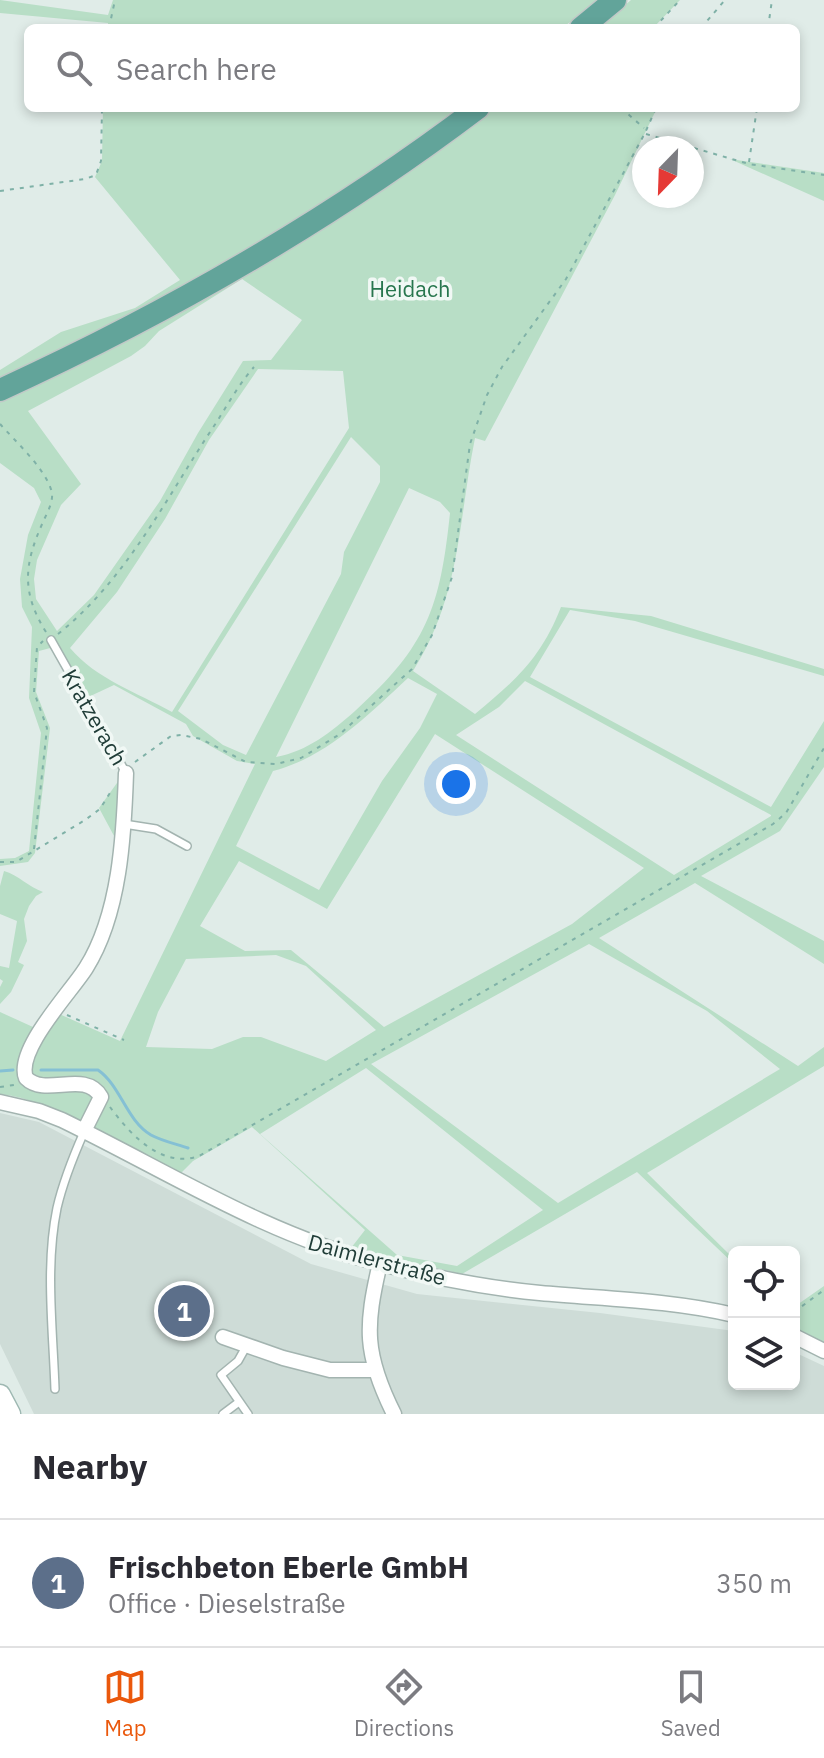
<!DOCTYPE html>
<meta charset="utf-8">
<style>
body{margin:0;font-family:"IBM Plex Sans",sans-serif;background:#f7f7f7;color:#2b2b33}
.controls{position:absolute;right:24px;bottom:24px;display:grid;overflow:hidden;border-radius:12px;box-shadow:0 4px 12px #0003}
.controls button{width:72px;height:72px;display:grid;place-items:center;padding:0;border:0;border-bottom:2px solid #e1e1e2;background:#fff;color:#2b2b33;font:40px sans-serif}
.compass{position:absolute;left:632px;top:136px;width:72px;height:72px;border-radius:50%;background:#fff;box-shadow:0 4px 12px #0003;rotate:203deg}
.you{position:absolute;left:456px;top:784px;width:28px;height:28px;margin:-20px;border:6px solid #fff;border-radius:50%;background:#1a73e8;box-shadow:0 0 0 12px #1a73e833}
.badge{display:grid;place-items:center;width:52px;height:52px;border-radius:50%;background:#ea580c;color:#fff;font-size:26px;font-weight:700}
.pin{position:absolute;translate:-50% -50%;border:4px solid #fff;box-shadow:0 2px 8px #0006}
.list{margin:0;padding:0;list-style:none}
h2{display:flex;justify-content:space-between;align-items:center;height:104px;margin:0;padding:0 32px;font-size:34px}
h2 small{font-size:26px;font-weight:400;color:#7c7c81}
.list li{display:grid;grid-template-columns:52px 1fr auto;gap:24px;align-items:center;box-sizing:border-box;height:128px;padding:0 32px;border-top:2px solid #e1e1e2}
.list b{display:block;font-size:30px;white-space:nowrap}
.list p{margin:0;font-size:26px;white-space:nowrap;color:#7c7c81}
.list em{font-size:26px;font-style:normal;color:#7c7c81}
.icon{flex:none;width:44px;height:44px;fill:none;stroke:currentColor;stroke-width:2;stroke-linecap:round;stroke-linejoin:round}
.map{position:relative;flex:none;width:824px;height:1414px;overflow:hidden}
.search{position:absolute;background:#fff;box-shadow:0 4px 12px #0003;left:24px;right:24px;top:24px;height:88px;display:flex;align-items:center;gap:20px;box-sizing:border-box;padding:0 28px;border-radius:12px;color:#7c7c81;font-size:30px}
.sheet{height:232px;background:#fff}
nav{display:flex;justify-content:space-around;align-items:center;box-sizing:border-box;height:112px;border-top:2px solid #e1e1e2;background:#fff;font-size:22px;color:#7c7c81}
nav a{display:grid;justify-items:center;gap:4px}
nav .on{color:#ea580c}
.map>svg:first-child{display:block}
</style>
<div class="map">
<svg width="824" height="1414" viewBox="0 0 824 1414">
<rect width="100%" height="100%" fill="#e0ece8"/>
<path fill="#cedcd7" d="M0,1113L39,1122L311,1264L417,1294L600,1313L734,1331V1384H794V1352L824,1366V1414H34L0,1344Z"/>
<path fill="#b8dec6" fill-rule="evenodd" d="M0,0L108,15L113,0H600L562,28H108V23L0,13Z
M631,0H680L653,28H599Z
M103,108H457L380,167L136,317L0,381V370L61,332L135,308L180,280L95,177L102,161Z
M502,108H657L615,195L485,441L475,438C458,522 461,595 413,671L475,714C516,680 541,658 561,607L651,616L824,669V676L635,621L570,610L530,677L771,807L824,721V767L780,831L701,876L824,941V964L695,883L599,938L798,1066L824,1047V1066L647,1173L734,1259V1264L637,1172L462,1274L351,1248L365,1230L252,1127L193,1161L179,1175C129,1148 55,1100 0,1094V1012L44,1032L57,1013L120,1041L255,764L237,761L193,736L186,724L114,685L84,699L54,647L39,651L36,692L50,728L35,853L28,862L0,866V859L15,858L29,851L41,733L29,698L32,627L22,607L20,579L28,535L41,502L34,488L0,463V401L86,360L331,222L493,110L496,112ZM242,279L302,320L271,360L243,361L198,433L160,501L94,595L57,631L36,599L34,579L37,560L61,505L81,484L28,411L131,356L145,346L159,331ZM258,369L343,371L349,428L172,712C138,693 96,679 70,648L117,592L165,519L209,440ZM351,437L380,466V482L344,552L341,574L246,755L223,745L178,711ZM409,488L440,502L450,513C440,608 427,646 355,711C331,732 308,751 276,757ZM408,678L437,694L420,728L382,781L319,890L236,846L273,771C327,757 368,715 408,678ZM525,681L771,815V816L674,875L456,735L499,707ZM435,734L644,868L572,924L384,1027L291,950L245,951L200,926L239,861L327,909ZM589,944L707,1011L780,1069L558,1203L371,1064ZM276,955L306,966L376,1030L326,1061L261,1037H243L212,1049L146,1047L158,1012L186,959ZM366,1068L543,1210L457,1266L397,1255L260,1134Z
M730,159L824,173V201Z
M122,776L120,847L99,808Z
M4,871C18,875 29,887 43,892L36,896L29,906L24,919L27,941L18,962L24,965L11,992L0,1004V987L3,981L0,979V966L9,968L17,921L0,914V886Z
M824,1286V1344L794,1327V1307Z"/>
<g fill="none" stroke-linecap="round" stroke-linejoin="round">
<path stroke="#85c0d4" stroke-width="3" d="M41,1070H98C121,1086 126,1120 151,1135C162,1141 176,1144 188,1148
M0,1071L13,1070"/>
<g stroke="#a3b4b0" stroke-width="10">
<path id="service" d="M51,640L126,773
M124,824L156,829L187,846
M247,1345L238,1361L221,1375L248,1414
M55,1389C53,1330 45,1266 57,1208C63,1182 73,1157 84,1132
M223,1414L239,1402"/>
</g>
<g stroke="#a3b4b0" stroke-width="17">
<path id="minor" d="M0,1102L39,1111L62,1120C167,1171 265,1234 378,1263C431,1277 486,1288 540,1293C605,1299 670,1300 734,1315
M84,1131L101,1097C85,1069 46,1098 26,1078C15,1050 71,992 86,968C120,914 124,835 126,773
M380,1263C365,1327 364,1354 394,1414
M794,1336L824,1351
M223,1337L283,1358L330,1370H374"/>
</g>
<g stroke="#9eb8b2" stroke-width="23">
<path id="secondary" d="M0,1395L10,1414"/>
</g>
<g stroke="#c1c9c7" stroke-width="25">
<path id="primary" d="M581,28L615,0
M0,390C168,313 330,220 478,108"/>
</g>
<path stroke="#7fb1a7" stroke-width="2" stroke-dasharray="4 6" stroke-linecap="butt" d="M109,28L115,0
M654,28L680,0
M701,28L725,0
M768,28L772,0
M621,108L644,128
M646,134L749,164L824,175
M749,162L757,108
M0,191L85,179L96,175L101,161L102,108
M0,424C16,442 47,470 52,493C53,503 47,513 43,522C24,564 21,592 46,632
M58,634C128,578 167,496 216,423C228,404 239,384 254,367
M135,762L171,736L181,735L201,739L246,762L276,764L301,758L340,734L412,669L432,635L452,577L470,444L487,395L502,367L566,279L645,133L656,108
M34,849L47,728L34,692L37,647L43,641
M0,862H16L85,820L100,809L113,788
M67,1015L124,1040
M0,1087L14,1085
M110,1107C130,1134 161,1169 199,1156L773,824L786,813L824,748
M794,1312L824,1290"/>
<use href="#service" stroke="#fff" stroke-width="7"/>
<use href="#minor" stroke="#fff" stroke-width="14"/>
<use href="#secondary" stroke="#fff" stroke-width="20"/>
<use href="#primary" stroke="#62a49a" stroke-width="22"/>
</g>
<g text-anchor="middle" dominant-baseline="central" stroke-width="7" stroke-linejoin="round" paint-order="stroke">
<g font-size="22" fill="#28764e" stroke="#f1f8f5">
<text x="410" y="288">Heidach</text>
</g>
<g font-size="22" fill="#203d38" stroke="#f1f8f5">
<text transform="translate(95 717) rotate(60)">Kratzerach</text>
<text transform="translate(377 1259) rotate(15)">Daimlerstraße</text>
</g>
</g>
</svg>
<div class="controls">
<button><svg class="icon" aria-label="locate" viewBox="0 0 24 24"><circle cx="12" cy="12" r="6"/><path d="M12 2v4M12 18v4M2 12h4M18 12h4"/></svg></button>
<button><svg class="icon" aria-label="layers" viewBox="0 0 24 24"><path d="M12 4l9 5-9 5-9-5zM3 14l9 5 9-5"/></svg></button>
</div>
<svg class="compass" viewBox="-18 -18 36 36"><path d="M0-13l5 13h-10z" fill="#e53935"/><path d="M0 13l5-13h-10z" fill="#7c7c81"/></svg>
<div class="you"></div>
<div class="pin badge" style="left:184px;top:1311px;background:#5c6f8a">1</div>
<div class="search"><svg class="icon" aria-label="search" viewBox="0 0 24 24"><circle cx="10" cy="10" r="6"/><path d="M15 15l6 6"/></svg>Search here</div>
</div>
<section class="sheet">
<h2>Nearby<small></small></h2>
<ul class="list">
<li><span class="badge" style="background:#5c6f8a">1</span><div><b>Frischbeton Eberle GmbH</b><p>Office · Dieselstraße</p></div><em>350 m</em></li>
</ul>
</section>
<nav>
<a class="on"><svg class="icon" aria-label="map" viewBox="0 0 24 24"><path d="M3 6l6-2 6 2 6-2v14l-6 2-6-2-6 2zM9 4v14M15 6v14"/></svg>Map</a>
<a><svg class="icon" aria-label="directions" viewBox="0 0 24 24"><path d="M12 3l9 9-9 9-9-9zM9 14v-3h6M13 9l2 2-2 2"/></svg>Directions</a>
<a><svg class="icon" aria-label="saved" viewBox="0 0 24 24"><path d="M7 4h10v16l-5-4-5 4z"/></svg>Saved</a>
</nav>
